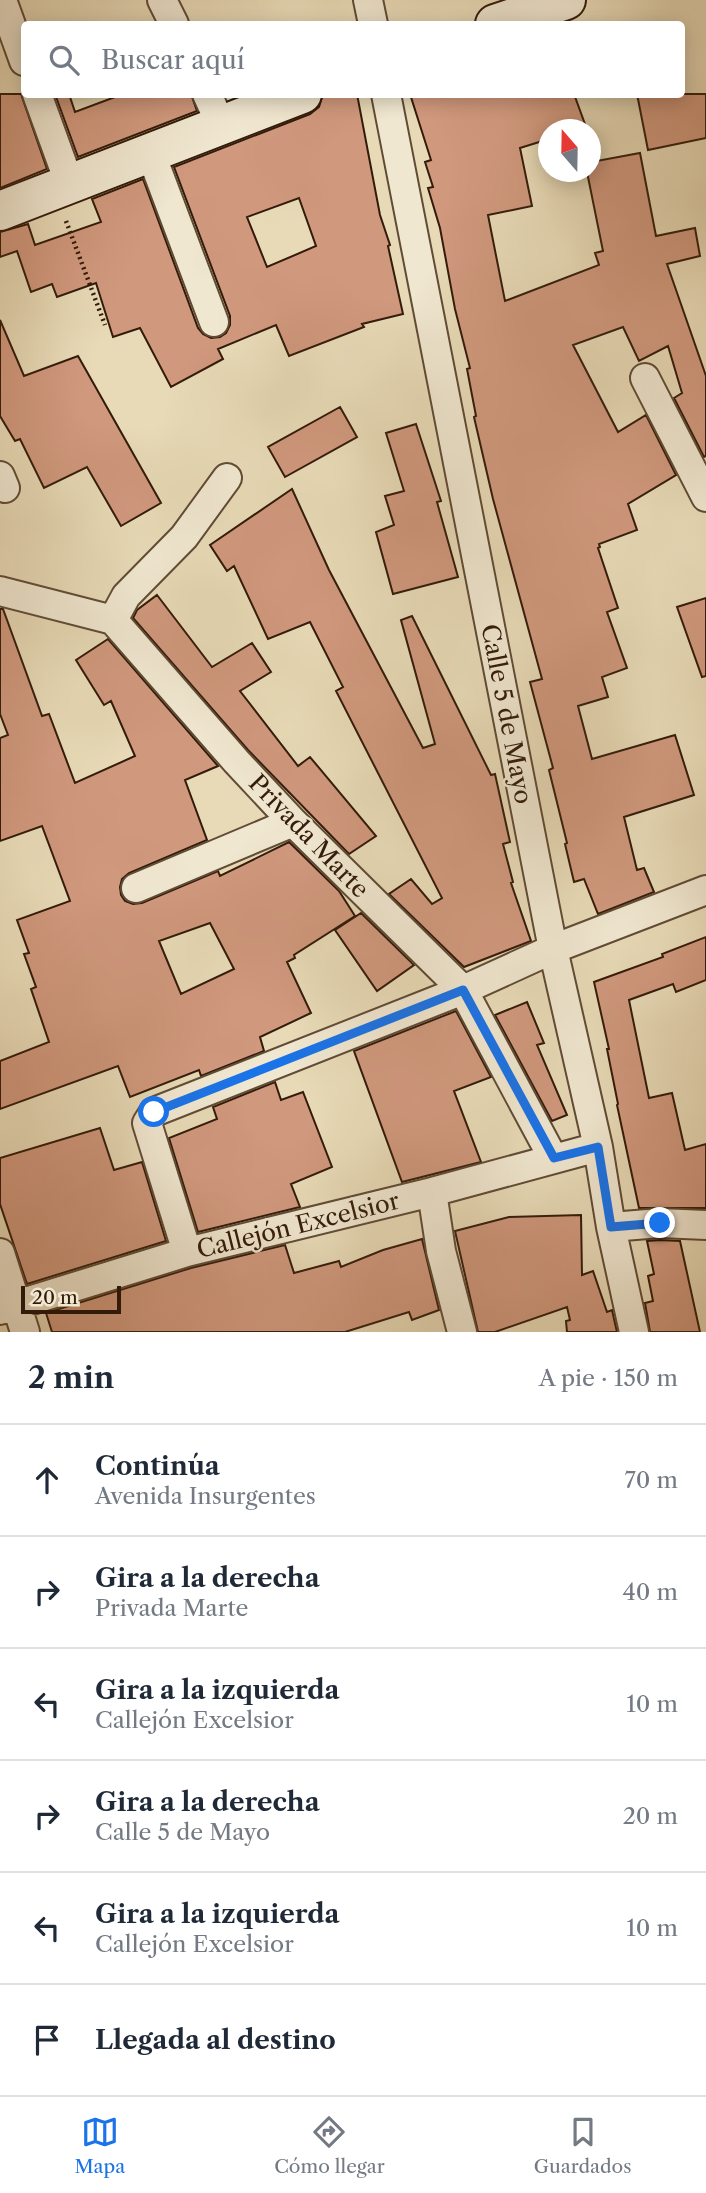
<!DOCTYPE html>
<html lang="es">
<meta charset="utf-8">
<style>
body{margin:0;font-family:"Libre Caslon Text",serif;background:#f6f6f7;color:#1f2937}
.compass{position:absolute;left:538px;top:119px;width:63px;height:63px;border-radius:50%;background:#fff;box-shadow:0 4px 18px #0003;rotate:340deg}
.scale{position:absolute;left:21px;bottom:18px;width:100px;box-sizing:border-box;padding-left:7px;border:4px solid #331b0a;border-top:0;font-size:19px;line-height:24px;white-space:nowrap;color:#331b0a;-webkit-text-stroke:5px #f0e7d0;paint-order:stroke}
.stop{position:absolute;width:21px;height:21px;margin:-16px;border:5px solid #1a73e8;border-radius:50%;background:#fff}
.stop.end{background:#1a73e8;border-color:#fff;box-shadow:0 2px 7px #0008}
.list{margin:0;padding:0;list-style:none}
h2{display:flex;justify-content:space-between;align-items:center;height:91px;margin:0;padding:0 28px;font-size:30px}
h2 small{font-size:23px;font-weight:400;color:#747a83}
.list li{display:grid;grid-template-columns:46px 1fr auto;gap:21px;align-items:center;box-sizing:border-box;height:112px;padding:0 28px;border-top:2px solid #e0e1e3}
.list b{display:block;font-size:26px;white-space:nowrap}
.list p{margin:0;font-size:23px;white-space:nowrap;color:#747a83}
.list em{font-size:23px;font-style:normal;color:#747a83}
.icon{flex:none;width:38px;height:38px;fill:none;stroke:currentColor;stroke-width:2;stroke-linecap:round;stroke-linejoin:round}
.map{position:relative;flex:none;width:706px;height:1332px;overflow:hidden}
.search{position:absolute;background:#fff;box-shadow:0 4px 18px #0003;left:21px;right:21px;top:21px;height:77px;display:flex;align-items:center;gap:18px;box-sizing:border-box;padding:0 24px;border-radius:7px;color:#747a83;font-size:26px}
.sheet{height:763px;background:#fff}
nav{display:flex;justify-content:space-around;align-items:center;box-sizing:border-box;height:98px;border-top:2px solid #e0e1e3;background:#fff;font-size:19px;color:#747a83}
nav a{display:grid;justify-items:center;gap:4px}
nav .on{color:#1a73e8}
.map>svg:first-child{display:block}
</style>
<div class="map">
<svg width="706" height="1332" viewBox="0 0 706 1332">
<rect width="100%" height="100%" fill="#e8dab7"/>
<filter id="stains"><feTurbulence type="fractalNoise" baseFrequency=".00286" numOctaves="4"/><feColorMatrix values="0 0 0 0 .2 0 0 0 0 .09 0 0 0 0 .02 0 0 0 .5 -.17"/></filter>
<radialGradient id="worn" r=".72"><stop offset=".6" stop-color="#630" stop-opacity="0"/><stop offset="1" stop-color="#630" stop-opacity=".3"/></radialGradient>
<path fill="#d0987d" stroke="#331b0a" stroke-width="2" fill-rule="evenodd" d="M0,94H21L47,169L0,188Z
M55,94H69L75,112L123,94H191L197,111L78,157Z
M323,94H357L380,215L390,245L388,246L403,314L362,324L364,327L289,356L276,325L218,349L223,359L171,387L140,328L113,337L96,283L57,297L52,284L31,292L17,251L0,257V232L28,224L35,245L101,222L92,199L143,179L198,328L203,334L211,338L220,337L226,333L230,325V316L174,167L310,114L319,107ZM299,198L316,246L267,267L247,217Z
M410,94H574L586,127L578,130H549V139L520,148L532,206L488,215L505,301L599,265L595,253L603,251L587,172H591V162L640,153L656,236L695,228L700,256L667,264L706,376V456L704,457L674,398L682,393L668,346L639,361L623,327L573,345L618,432L646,415L676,475L628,504L637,530L599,544L600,547L598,548L618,608L607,612L627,668L602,677L608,697L578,706L592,759L675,735L694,795L624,817L637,870L644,868L654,892L598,914L584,879L574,882L565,844L567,843L549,770L553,768L530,682L542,679L493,499L474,417L476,416L467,369L470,368L455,309L440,228L428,188L433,187L425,162L431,160Z
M637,94H706V138L648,150Z
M0,320L24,376L78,356L161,503L121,526L87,467L44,488L20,439L15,441L0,416Z
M340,407L357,437L285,477L268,447Z
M416,424L441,501L437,502L458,577L393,594L376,532L394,525L385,496L404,491L386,433Z
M292,489L329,570L423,748L435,744L401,620L412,616L491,775L495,774L510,842L503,844L513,882L511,883L531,941L464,967L389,894L411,879L432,904L442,898L336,691L343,687L310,622L268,639L234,566L227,571L210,545Z
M157,595L212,667L252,643L271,672L240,691L298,766L310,757L376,836L349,854L248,750L133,618L137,610Z
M706,598V676L702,677L677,607Z
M0,609H3L42,716L49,714L75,783L135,756L111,701L104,705L76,660L108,639L218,766L185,780L207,840L129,873L122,879L120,887L121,895L125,901L133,904L142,903L218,871L220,876L289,842L339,891L355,916L294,955L295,958L287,962L311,1013L260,1037L264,1051L201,1076L199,1070L130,1097L118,1066L0,1109V1061L49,1042L31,989L36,987L24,954L29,953L17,920L70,901L42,826L0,841V738L8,735L0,714ZM210,923L234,969L181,994L159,941Z
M361,913L414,965L377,991L335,930Z
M706,937V980L676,992L673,984L629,1000L649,1098L672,1093L685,1150L706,1144V1208H639L617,1105L618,1104L607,1049H609L594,982L663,957L662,954Z
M527,1002L544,1043L537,1045L567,1115L552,1121L495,1015Z
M456,1011L491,1077L454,1091L481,1162L402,1182L354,1051Z
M275,1082L281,1100L303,1092L332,1167L291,1184L300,1207L198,1232L169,1138L217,1119L213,1107Z
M100,1128L114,1170L142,1162L166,1241L27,1284L0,1204V1158Z
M581,1215L582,1275L593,1271L607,1312L612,1310L617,1332H567L566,1321L570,1320L567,1307L495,1332H478L455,1231L509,1217Z
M422,1239L439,1310L412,1320L409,1312L345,1332H52L46,1313L191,1268L285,1245L294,1273L339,1261L341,1267L383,1250Z
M660,1240L680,1241L700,1332H650L645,1303L653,1301L648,1276L654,1274L647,1241Z"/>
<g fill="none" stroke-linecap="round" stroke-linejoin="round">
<g stroke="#604b35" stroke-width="32">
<path id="street" d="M2,0L24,61
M162,0L174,24
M368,0L373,24
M37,94L70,185
M207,94L221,125
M386,94L553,949L598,1147L611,1227L634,1332
M151,154L214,322
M645,378L706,497
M0,476L5,488
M0,591L113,620L236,761L293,822L463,990L553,1158
M113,620L126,596L184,537L227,478
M136,888L293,822
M432,1192L441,1251L462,1332
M611,1227L660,1223L706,1225
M187,1252L147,1123L154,1112L463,990L553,949L706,890
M0,1253L25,1332
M0,1310L187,1252L432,1192L598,1147"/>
</g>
<g stroke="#331b0a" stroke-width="42">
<path id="secondary" d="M495,24L566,0
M0,211L302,94"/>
</g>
<path stroke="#331b0a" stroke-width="4.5" stroke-dasharray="2 3.5" stroke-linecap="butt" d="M66,221L105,325"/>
<use href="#street" stroke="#f0e7d0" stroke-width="28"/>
<use href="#secondary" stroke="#f0e7d0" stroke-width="38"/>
</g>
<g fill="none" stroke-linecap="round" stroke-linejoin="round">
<path stroke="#1a73e8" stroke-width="9" d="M154,1112L463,990L554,1158L598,1147L611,1227L660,1223"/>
</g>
<g text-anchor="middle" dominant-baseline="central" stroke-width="5" stroke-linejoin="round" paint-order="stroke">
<g font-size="24" fill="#331b0a" stroke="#f0e7d0">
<text transform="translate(507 714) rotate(79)">Calle 5 de Mayo</text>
<text transform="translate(309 836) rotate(46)">Privada Marte</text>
<text transform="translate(298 1225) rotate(-14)">Callejón Excelsior</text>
</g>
</g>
<rect width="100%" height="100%" filter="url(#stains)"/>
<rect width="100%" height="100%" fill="url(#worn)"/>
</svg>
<svg class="compass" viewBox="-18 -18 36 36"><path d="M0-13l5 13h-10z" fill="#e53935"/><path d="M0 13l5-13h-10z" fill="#747a83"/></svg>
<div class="scale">20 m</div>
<div class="stop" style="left:154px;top:1112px"></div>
<div class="stop end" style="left:660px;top:1223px"></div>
<div class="search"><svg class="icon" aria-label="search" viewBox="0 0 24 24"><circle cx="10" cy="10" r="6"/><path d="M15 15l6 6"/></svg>Buscar aquí</div>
</div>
<section class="sheet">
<h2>2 min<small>A pie · 150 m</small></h2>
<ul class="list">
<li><svg class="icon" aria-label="ahead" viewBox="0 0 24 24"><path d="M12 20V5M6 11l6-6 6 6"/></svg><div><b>Continúa</b><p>Avenida Insurgentes</p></div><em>70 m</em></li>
<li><svg class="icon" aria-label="right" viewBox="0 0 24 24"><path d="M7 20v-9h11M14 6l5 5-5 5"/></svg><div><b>Gira a la derecha</b><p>Privada Marte</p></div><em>40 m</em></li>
<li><svg class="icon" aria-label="left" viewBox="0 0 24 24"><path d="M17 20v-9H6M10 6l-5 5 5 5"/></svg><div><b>Gira a la izquierda</b><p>Callejón Excelsior</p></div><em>10 m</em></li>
<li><svg class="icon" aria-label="right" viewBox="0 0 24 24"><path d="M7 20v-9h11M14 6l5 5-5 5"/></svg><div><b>Gira a la derecha</b><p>Calle 5 de Mayo</p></div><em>20 m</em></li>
<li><svg class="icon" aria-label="left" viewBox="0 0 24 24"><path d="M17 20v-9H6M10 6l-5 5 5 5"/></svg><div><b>Gira a la izquierda</b><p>Callejón Excelsior</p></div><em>10 m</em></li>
<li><svg class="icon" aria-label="arrive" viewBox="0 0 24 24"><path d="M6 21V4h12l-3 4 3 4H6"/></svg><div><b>Llegada al destino</b></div></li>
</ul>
</section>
<nav>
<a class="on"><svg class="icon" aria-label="map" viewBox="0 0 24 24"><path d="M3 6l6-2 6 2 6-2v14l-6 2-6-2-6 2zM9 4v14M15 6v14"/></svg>Mapa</a>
<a><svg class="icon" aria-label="directions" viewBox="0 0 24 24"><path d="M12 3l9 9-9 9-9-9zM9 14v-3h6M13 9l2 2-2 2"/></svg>Cómo llegar</a>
<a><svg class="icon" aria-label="saved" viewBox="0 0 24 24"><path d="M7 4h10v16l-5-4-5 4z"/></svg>Guardados</a>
</nav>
